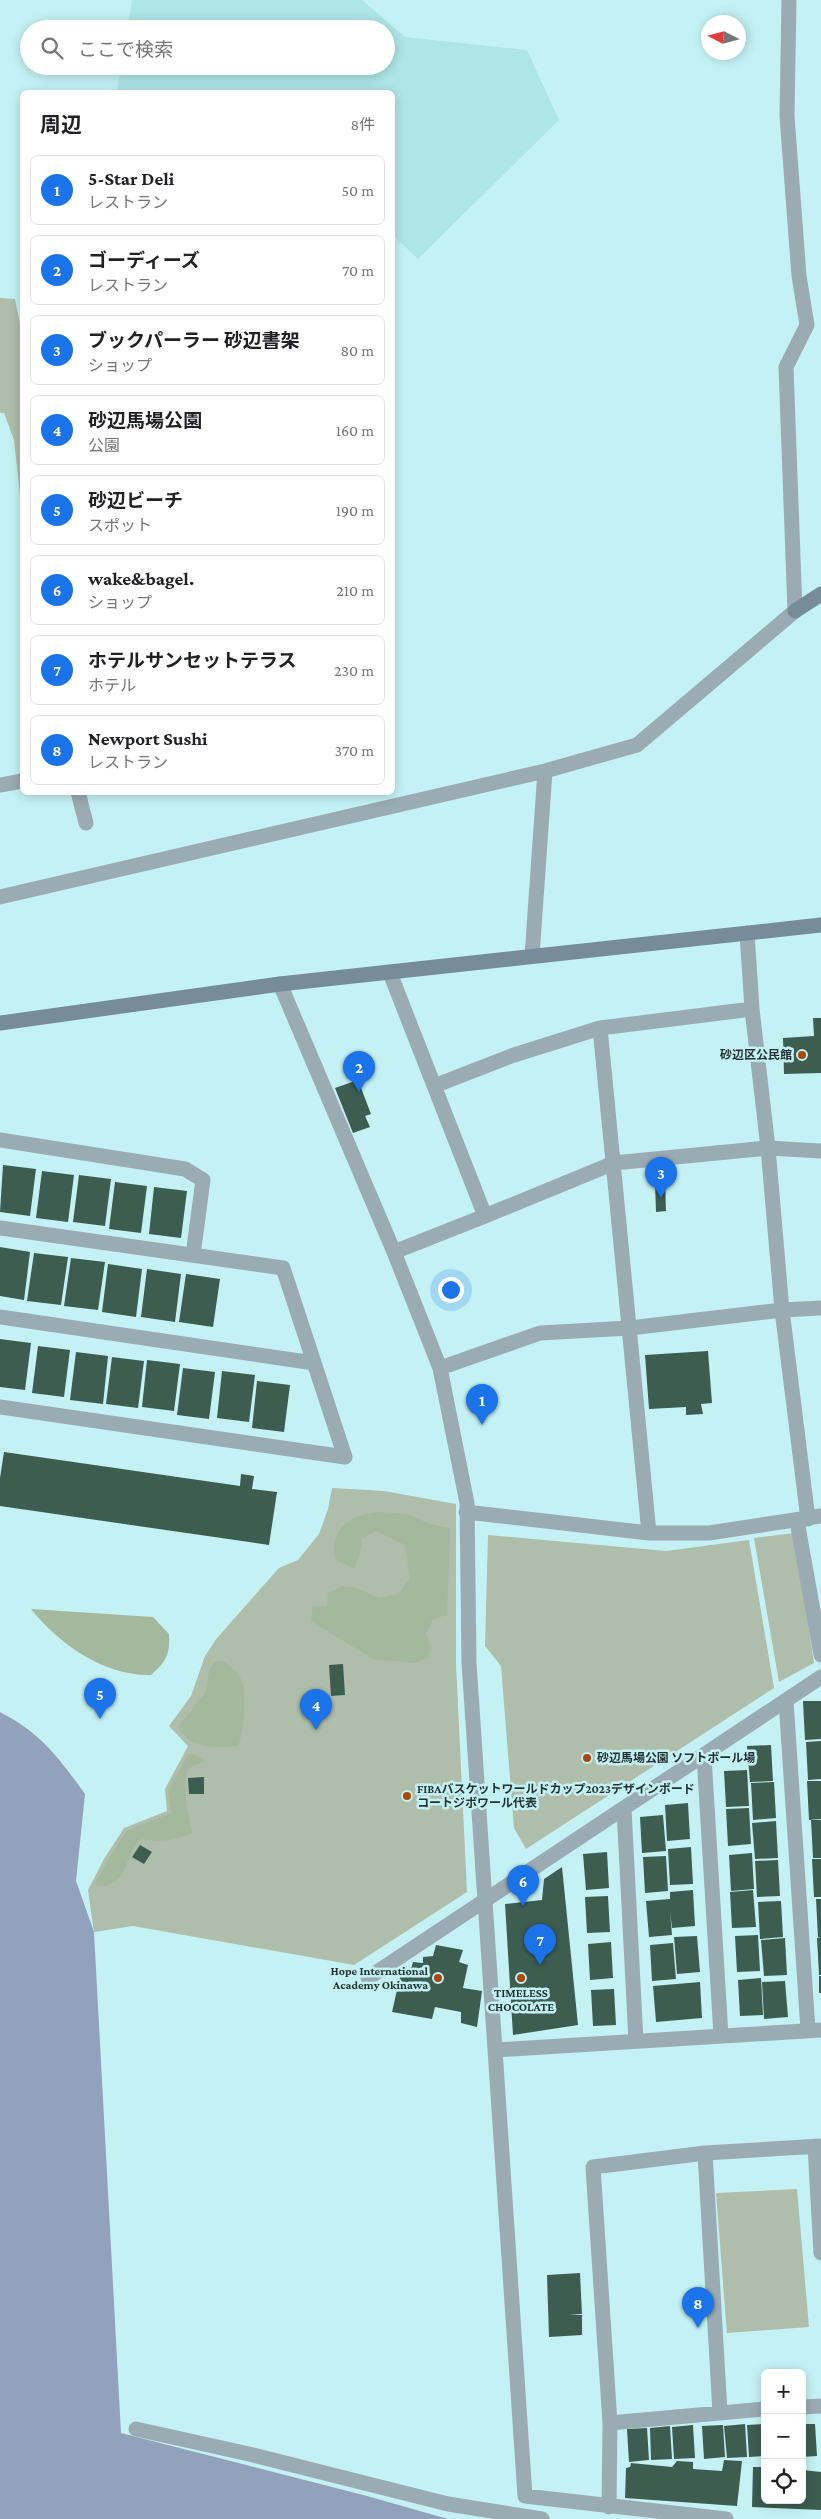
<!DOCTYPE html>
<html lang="ja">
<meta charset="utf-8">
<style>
body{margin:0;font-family:"Crimson Pro","Noto Sans JP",serif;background:#f2f2f2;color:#202124}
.controls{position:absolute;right:15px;bottom:15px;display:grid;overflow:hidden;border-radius:8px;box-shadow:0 2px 12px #0003}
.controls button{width:45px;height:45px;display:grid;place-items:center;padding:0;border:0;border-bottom:1px solid #e0e0e0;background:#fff;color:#202124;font:25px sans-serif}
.compass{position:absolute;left:701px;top:15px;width:45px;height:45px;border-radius:50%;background:#fff;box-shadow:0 2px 12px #0003;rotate:276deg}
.you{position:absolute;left:450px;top:1289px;width:18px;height:18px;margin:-12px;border:4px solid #fff;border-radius:50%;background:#1a73e8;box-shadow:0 0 0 8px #1a73e833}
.badge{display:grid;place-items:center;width:32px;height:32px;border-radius:50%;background:#1a73e8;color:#fff;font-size:16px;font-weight:700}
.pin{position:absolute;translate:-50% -41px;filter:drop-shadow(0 1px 2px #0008)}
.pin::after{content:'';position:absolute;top:26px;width:18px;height:15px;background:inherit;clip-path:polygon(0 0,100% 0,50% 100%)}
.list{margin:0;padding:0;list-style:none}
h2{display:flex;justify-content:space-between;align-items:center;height:65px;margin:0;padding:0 20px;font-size:21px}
h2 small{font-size:16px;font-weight:400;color:#757577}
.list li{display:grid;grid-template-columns:32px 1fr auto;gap:15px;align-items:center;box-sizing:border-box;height:70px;margin:0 10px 10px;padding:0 10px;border:1px solid #e0e0e0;border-radius:8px}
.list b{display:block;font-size:19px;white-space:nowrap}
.list p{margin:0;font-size:16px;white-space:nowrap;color:#757577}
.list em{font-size:16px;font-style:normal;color:#757577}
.icon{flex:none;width:28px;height:28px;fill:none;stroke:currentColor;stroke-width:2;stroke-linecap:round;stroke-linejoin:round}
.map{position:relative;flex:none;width:821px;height:2519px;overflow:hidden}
.search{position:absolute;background:#fff;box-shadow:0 2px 12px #0003;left:20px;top:20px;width:375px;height:55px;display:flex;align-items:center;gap:12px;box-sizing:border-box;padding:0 18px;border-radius:28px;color:#757577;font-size:19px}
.panel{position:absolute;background:#fff;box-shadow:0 2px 12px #0003;left:20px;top:90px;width:375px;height:705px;border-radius:8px}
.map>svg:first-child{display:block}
</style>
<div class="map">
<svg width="821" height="2519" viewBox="0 0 821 2519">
<rect width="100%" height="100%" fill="#c4f2f4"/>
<path fill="#aee5e6" d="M132,0H362L405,37L527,50L559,120L418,259L393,235L392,92H117L121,66H386V29H128Z"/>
<path fill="#afbdab" d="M0,298L15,299L22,334V514L14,440L4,413H0Z
M332,1488L384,1491L456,1504V1664L467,1892L354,1965L133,1926L94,1932L88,1890L104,1859L124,1828L167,1811L165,1789L188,1746L169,1726L191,1696L205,1656L217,1638L279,1568L298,1560L319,1534L328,1509Z
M794,1533L814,1663L779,1682L754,1538Z
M488,1535L666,1551L749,1540L774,1688L526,1849L514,1828L501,1666L485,1646Z
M797,2189L809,2327L727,2333L716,2193Z"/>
<path fill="#a4b89e" d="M380,1512L407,1514L430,1524L450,1528L447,1615L433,1619L426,1634L432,1648L427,1659L414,1663L373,1659L311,1621L313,1606H327L328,1593L342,1586L356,1588L379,1598L398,1594L410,1578L405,1545L376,1531L362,1539L359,1557L354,1569L335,1559C328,1528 353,1513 380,1512Z
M31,1609L153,1617L169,1634C170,1654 167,1661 151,1675C104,1676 59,1644 31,1609Z
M223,1661C229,1665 237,1671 240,1677C248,1691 244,1733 238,1746C215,1747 191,1750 178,1727L206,1691L209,1671L214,1662Z
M188,1754L196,1755L206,1761C202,1763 195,1764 191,1767C178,1777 190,1818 192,1833C175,1841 160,1842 142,1839C124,1852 128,1890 97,1886L95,1883L126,1831L171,1813L168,1791Z"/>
<path fill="#92a1bc" d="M0,1712C41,1733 59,1758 85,1794L76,1881L94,1932L121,2433L367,2496L448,2519H0Z"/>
<path fill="#3d5d51" d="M813,1018H821V1073L784,1074L783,1038L814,1036Z
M358,1080L371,1114L365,1116L370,1127L353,1133L335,1088Z
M3,1165L36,1169L30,1216L0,1212Z
M42,1171L74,1175L68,1222L36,1218Z
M79,1175L111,1179L105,1226L73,1222Z
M655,1181H665L666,1211L656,1212Z
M115,1182L147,1186L141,1233L109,1229Z
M154,1187L187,1191L181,1238L149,1234Z
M0,1247L30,1252L24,1300L0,1296Z
M34,1253L68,1257L61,1305L27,1301Z
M71,1258L105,1262L98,1310L64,1306Z
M108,1264L142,1269L136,1317L102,1312Z
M147,1269L181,1274L175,1322L141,1317Z
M186,1274L220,1279L213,1327L179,1322Z
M0,1339L31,1343L25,1390L0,1387Z
M38,1346L70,1350L64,1397L32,1393Z
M708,1351L712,1403L701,1404L703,1414L686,1415V1407L649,1409L645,1355Z
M76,1352L108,1356L103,1404L70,1400Z
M112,1357L144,1361L138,1408L106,1404Z
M147,1360L180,1364L174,1411L142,1407Z
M183,1368L215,1372L209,1419L177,1415Z
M222,1371L255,1375L249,1422L217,1418Z
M257,1381L290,1385L284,1432L252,1428Z
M4,1452L240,1486L241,1474L254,1476L252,1489L277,1492L269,1545L0,1506V1478Z
M343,1664L345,1695L331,1696L329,1665Z
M803,1701H821V1739L805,1740Z
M821,1741V1779L808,1780L806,1742Z
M771,1745L773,1781L750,1782L747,1746Z
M747,1770L749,1806L726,1807L724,1771Z
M204,1777V1794H189L188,1778Z
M807,1781H821V1819L809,1820Z
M774,1782L776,1818L753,1820L751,1783Z
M688,1803L690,1839L667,1841L665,1805Z
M749,1808L751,1844L728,1846L726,1809Z
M663,1815L666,1851L642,1853L640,1817Z
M811,1820H821V1858H813Z
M776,1821L778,1858L755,1859L752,1823Z
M140,1845L152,1852L144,1864L132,1857Z
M691,1847L693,1884L670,1885L668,1849Z
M607,1852L609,1888L586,1890L583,1854Z
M752,1853L754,1889L731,1891L729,1855Z
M666,1856L668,1891L645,1893L643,1857Z
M812,1859H821V1897H814Z
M778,1860L780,1896L757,1897L755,1861Z
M562,1867L578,2025L513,2035L505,1904L542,1900L544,1879Z
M693,1890L695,1926L672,1928L670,1911L672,1935L649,1937L646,1901L670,1899V1892Z
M753,1890L756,1927L732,1928L730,1892Z
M608,1896L610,1932L587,1933L585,1897Z
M816,1899H821V1937H818Z
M781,1901L783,1937L760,1939L758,1902Z
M758,1935L760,1971L737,1972L735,1936Z
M697,1936L700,1972L677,1974L674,1937Z
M821,1937V1975H819L817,1938Z
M785,1938L787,1975L764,1976L761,1940Z
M611,1942L613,1978L590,1980L588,1944Z
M673,1943L676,1979L652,1981L650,1945Z
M436,1945L463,1950L459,1962L468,1965L463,1988L482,1991L477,2027L461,2023V2012L435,2007L432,2019L392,2012L402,1968L410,1973L413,1962L423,1963V1957L433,1956Z
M819,1976H821V1993H819Z
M761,1978L763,2015L740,2016L738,1980Z
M785,1981L788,2017L764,2019L762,1982Z
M700,1982L702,2018L656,2022L653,1986Z
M614,1989L616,2025L593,2026L591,1990Z
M580,2273L582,2314L569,2315H582V2335L549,2337L547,2275Z
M745,2424L747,2457L727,2458L724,2426Z
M765,2424V2456L749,2457L747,2425Z
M802,2424H815L817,2456L802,2457Z
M693,2425L695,2458L674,2459L672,2427Z
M723,2425L725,2457L704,2459L702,2426Z
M670,2426L672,2459L651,2460L650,2428Z
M647,2428L649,2460L629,2462L627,2429Z
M724,2460L742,2461L737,2506L625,2498L626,2468L630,2467L631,2463L672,2467L677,2461L693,2462V2469L722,2471Z
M753,2467H765V2500H802V2470L821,2472V2510L752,2507Z"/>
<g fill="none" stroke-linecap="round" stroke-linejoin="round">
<path stroke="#9babb3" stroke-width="15" d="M0,785L22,781
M78,792L86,823
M0,897L545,771L637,745L795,611L786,367L807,325L799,276L787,116L789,0
M747,933L752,1009L768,1148L782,1310L808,1519
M532,956L545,771
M390,973L485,1216L394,1252
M280,984L394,1252L440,1368L467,1503L469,1663L525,2496L726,2519
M600,1028L649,1533
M434,1086L514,1055L600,1028L752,1009
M0,1140L185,1169L203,1180L193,1255
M485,1216L614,1163L768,1148L821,1151
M0,1228L283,1268L345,1457L0,1407
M0,1317L314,1363
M440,1368L540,1333L630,1328L782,1310L821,1308
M466,1512L649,1533H709L821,1516
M797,1521L821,1655
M786,1701L808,2030
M704,1756L721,2036
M624,1809L636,2041
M368,1978L821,1677
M495,2050L821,2030
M815,2146L821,2253
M705,2153L720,2413
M802,2407L821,2406
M610,2423L765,2409
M136,2429L249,2454L448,2504L542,2519
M609,2507L610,2423L593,2167L705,2153L821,2146"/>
<path stroke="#768d99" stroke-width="15" d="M795,611L821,594
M0,1023L280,984L821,925"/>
</g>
<g fill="#aa4808" stroke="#c4f2f4" stroke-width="2">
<circle cx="802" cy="1055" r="5"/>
<circle cx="587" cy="1758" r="5"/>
<circle cx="407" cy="1796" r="5"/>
<circle cx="438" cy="1978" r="5"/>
<circle cx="521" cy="1978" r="5"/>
</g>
<g text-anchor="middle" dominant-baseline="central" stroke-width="5" stroke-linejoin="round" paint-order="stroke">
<g font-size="12" font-weight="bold" fill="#1f3132" stroke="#c4f2f4" text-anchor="end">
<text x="792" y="1055">砂辺区公民館</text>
<text x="597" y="1758" text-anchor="start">砂辺馬場公園 ソフトボール場</text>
<text x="417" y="1789" text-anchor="start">FIBAバスケットワールドカップ2023デザインボード<tspan x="417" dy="14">コートジボワール代表</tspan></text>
<text x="428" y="1971">Hope International<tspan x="428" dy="14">Academy Okinawa</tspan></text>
<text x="521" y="1993" text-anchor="middle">TIMELESS<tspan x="521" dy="14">CHOCOLATE</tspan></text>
</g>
</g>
</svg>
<div class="controls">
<button>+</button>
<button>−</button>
<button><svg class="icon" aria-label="locate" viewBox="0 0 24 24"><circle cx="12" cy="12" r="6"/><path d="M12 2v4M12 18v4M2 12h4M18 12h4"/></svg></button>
</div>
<svg class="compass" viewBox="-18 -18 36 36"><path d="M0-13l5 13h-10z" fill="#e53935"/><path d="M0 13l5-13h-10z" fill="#757577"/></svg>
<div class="you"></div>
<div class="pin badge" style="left:482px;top:1425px">1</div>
<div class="pin badge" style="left:359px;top:1092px">2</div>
<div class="pin badge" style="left:661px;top:1198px">3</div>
<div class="pin badge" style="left:316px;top:1730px">4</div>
<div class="pin badge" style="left:100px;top:1719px">5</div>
<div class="pin badge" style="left:523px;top:1906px">6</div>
<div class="pin badge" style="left:540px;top:1965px">7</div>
<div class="pin badge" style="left:698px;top:2328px">8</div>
<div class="search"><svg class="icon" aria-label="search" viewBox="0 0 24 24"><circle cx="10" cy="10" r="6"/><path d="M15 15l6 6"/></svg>ここで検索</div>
<section class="panel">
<h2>周辺<small>8件</small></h2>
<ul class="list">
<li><span class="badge">1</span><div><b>5-Star Deli</b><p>レストラン</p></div><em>50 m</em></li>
<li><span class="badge">2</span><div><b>ゴーディーズ</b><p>レストラン</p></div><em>70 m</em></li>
<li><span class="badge">3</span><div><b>ブックパーラー 砂辺書架</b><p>ショップ</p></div><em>80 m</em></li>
<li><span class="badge">4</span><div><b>砂辺馬場公園</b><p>公園</p></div><em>160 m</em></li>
<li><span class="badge">5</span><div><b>砂辺ビーチ</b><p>スポット</p></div><em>190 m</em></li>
<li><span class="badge">6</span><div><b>wake&amp;bagel.</b><p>ショップ</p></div><em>210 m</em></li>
<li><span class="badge">7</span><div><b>ホテルサンセットテラス</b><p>ホテル</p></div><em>230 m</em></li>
<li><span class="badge">8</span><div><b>Newport Sushi</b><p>レストラン</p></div><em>370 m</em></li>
</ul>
</section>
</div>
